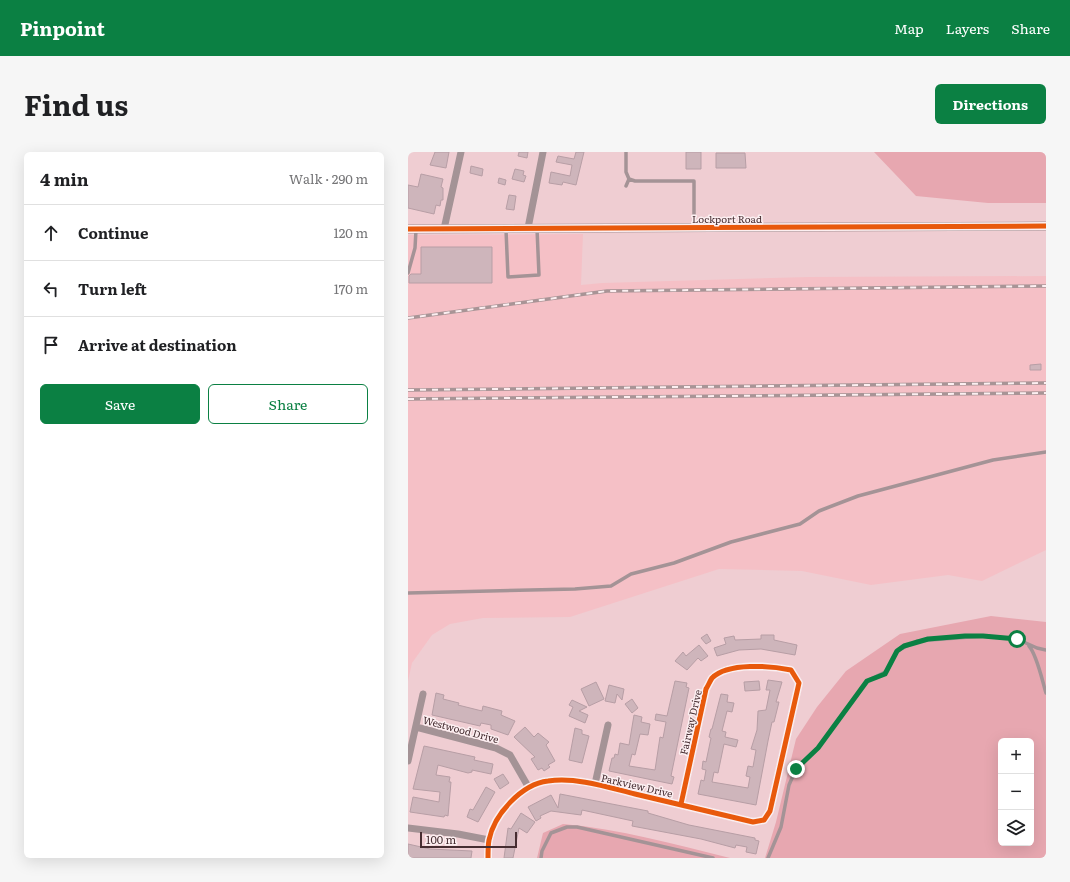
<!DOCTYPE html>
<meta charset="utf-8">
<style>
body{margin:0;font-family:Literata,serif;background:#f6f6f6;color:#202124}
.controls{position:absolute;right:12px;bottom:12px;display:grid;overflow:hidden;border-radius:6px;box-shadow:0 4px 16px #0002}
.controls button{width:36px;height:36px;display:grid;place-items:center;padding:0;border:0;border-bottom:1px solid #e0e0e0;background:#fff;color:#202124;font:20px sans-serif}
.scale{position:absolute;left:12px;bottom:10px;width:97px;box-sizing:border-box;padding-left:4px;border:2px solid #462d31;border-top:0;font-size:11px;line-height:14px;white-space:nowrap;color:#462d31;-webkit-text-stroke:3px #fceff1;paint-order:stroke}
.stop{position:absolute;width:12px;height:12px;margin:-9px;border:3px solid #0b8043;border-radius:50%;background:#fff}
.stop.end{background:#0b8043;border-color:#fff;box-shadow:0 1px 4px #0008}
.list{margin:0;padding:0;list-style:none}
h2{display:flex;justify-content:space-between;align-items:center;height:52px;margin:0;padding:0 16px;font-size:17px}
h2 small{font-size:13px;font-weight:400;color:#757577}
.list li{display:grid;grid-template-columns:26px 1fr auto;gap:12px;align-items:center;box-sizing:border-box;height:56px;padding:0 16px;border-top:1px solid #e0e0e0}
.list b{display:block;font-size:15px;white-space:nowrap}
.list em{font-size:13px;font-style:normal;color:#757577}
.actions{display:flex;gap:8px;padding:12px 16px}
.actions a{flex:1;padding:9px 0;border:1px solid #0b8043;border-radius:6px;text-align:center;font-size:14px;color:#0b8043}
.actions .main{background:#0b8043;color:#fff}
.icon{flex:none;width:22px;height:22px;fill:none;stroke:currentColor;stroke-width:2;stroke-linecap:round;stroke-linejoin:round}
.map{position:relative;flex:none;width:638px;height:706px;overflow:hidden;border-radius:6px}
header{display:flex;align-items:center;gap:24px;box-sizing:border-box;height:56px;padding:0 20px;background:#0b8043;color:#fff}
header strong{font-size:19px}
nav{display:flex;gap:22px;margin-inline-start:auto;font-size:14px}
.intro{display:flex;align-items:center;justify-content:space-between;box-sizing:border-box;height:96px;padding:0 24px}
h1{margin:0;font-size:28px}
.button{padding:10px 18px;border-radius:6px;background:#0b8043;color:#fff;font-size:14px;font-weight:700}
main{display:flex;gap:24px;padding:0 24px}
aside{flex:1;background:#fff;border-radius:6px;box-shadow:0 4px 16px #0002}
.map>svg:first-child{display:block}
</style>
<header>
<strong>Pinpoint</strong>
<nav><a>Map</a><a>Layers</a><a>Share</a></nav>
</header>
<div class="intro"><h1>Find us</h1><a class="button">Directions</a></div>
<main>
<aside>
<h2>4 min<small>Walk · 290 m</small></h2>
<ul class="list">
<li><svg class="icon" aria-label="ahead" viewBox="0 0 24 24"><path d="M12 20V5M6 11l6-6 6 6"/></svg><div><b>Continue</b></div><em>120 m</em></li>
<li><svg class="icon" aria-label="left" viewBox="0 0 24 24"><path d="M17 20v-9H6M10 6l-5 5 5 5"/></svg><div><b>Turn left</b></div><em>170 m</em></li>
<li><svg class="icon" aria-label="arrive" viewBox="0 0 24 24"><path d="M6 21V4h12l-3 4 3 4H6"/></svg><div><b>Arrive at destination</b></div></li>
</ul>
<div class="actions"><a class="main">Save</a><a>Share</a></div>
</aside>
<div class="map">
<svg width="638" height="706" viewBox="0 0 638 706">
<rect width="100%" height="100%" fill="#efcdd2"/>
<path fill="#f5c0c6" d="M175,82L173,133L194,131L401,125L638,124V398L574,429L540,423L463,433L394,419L311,417L162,465L75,466L42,472L24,483L4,511L0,529V83Z"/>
<path fill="#e7a7b0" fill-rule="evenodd" d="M466,0H638V51H580L508,44Z
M583,464L638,470V706H357L368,670L388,587L409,555L438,519L492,482ZM593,589H623V691H593Z
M155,672C212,677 266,692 322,706H129L135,681Z"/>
<path fill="#ceb5bb" stroke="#b79ea5" d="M27,0H41L38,16L22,13Z
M111,0H120L119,6L110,4Z
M168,0H176L168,33L155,30L154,33L141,31L143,20L162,24L164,13L148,10L150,4L166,7Z
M278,0H293V17H278Z
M308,1H337L338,16H308Z
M63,14L75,17L74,24L62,21Z
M107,17L116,19L115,23L118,24L116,30L104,27Z
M13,22L35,27L33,35L35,36V48H33L32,54L28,53L26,62L0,56V33L10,35Z
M91,26L98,28L97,33L90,31Z
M101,43L108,44L106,58L98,57Z
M13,95H84V131H1V124L3,122H13Z
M633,212V218H622V213Z
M299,482L303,489L298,492L293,486Z
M353,483H366V488L389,493L387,503L353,497L331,498L309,504L306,496L318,492L316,486L326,484L327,488L353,487Z
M291,493L300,504L293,509L290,506L279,518L267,509L275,500L278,504Z
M360,528L374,530L368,550H371L366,570H364L360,589L348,653L290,642L293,628L296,629L298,618L294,617L295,609L298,610L303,586L301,585L303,577H304L313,542L320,543L319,550L326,551L324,560L319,559L314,579L318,580L317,585L330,588L328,595L316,592L310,621L306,620L304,630L340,636L342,625L338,624L340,614L345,615L348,598L343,597L349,578L350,559L358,558L362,538H358Z
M267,529L279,531L278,535L281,536L263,624L266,625L264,632L201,619L204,606H206L207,602L210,603L212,591L221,593L226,563L234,565L233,570L242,572L240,583L232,582L227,603L224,602L221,614L247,618L252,585L255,586L258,570L247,568L248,562L259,564Z
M351,529L352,538L337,539L336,530Z
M188,530L196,547L181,554L173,537Z
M201,533L216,537L214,548L209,542L207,551L197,549Z
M28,541L36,543L35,547L51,551L50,553L74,559L75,554L94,559L93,563L107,569L100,583L83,577V573L73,571L72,574L24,563Z
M224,547L230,556L224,561L217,552Z
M164,548L179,555L171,559L180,563L177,571L161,564L165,555L161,553Z
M117,575L126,585L130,581L141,590L138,593L147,609L140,613L142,615L136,619L134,616L130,618L123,607L127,605L106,585Z
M167,576L174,578V582L181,584L174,611L161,608Z
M16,594L67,605L66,608L85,612L83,622L64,618V620L60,621L30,613L28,623L42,625L41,630H43L40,664L37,663L36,665L2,660L5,645L31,650L32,640L5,637Z
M95,622L101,631L92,637L86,627Z
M78,635L87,640L70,670L59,665L62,657L65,658Z
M152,642L240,659V661L281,673L347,686V688L351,689L348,702L338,700L339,695L328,693L327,696L293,687L224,674L225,669L174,658L173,663L143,659L132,664L133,666L128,669L120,655L143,643L150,656Z
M113,661L127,670L119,681L111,676L105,706H96L100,676L103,677Z
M0,692L22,697L64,699L63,706H0Z"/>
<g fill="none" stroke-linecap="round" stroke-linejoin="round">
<path stroke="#a49396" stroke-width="3.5" d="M218,0V20L221,27L227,29H286V75
M218,34L221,27
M98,78L100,125L131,123L129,77
M0,121L7,96L8,78
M0,441L167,437L203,434L223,422L266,411L323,390L392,372L411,359L450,344L585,308L638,300
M621,494C629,503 634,528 638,541
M133,706L134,699L143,681L159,675H169L305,706
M360,706L373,675L381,633L388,617L410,596L459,529L479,519L489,499L509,489L575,484L609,487L629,496L638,498"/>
<path stroke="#a49396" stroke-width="7" d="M120,76L135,0
M36,77L53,0
M8,575L88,596L102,603L121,636
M0,609L15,542
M187,632L200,573
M0,676L50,682L81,688
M80,706C80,700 80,693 81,688C86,662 114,632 140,629C169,625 199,635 227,642C266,651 306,661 345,670L356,668L362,659L391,531L383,518C363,514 320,510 304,526C302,529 300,534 298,537L273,652"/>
<path stroke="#a49396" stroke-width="9" d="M0,77L638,74"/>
<g stroke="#a89496" stroke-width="3.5">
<path id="rail" d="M0,166L199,139L638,134
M0,238L638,231
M0,247L638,241"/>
</g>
<use href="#rail" stroke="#fceff1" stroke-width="2" stroke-dasharray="6" stroke-linecap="butt"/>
<g stroke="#fceff1" stroke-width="8">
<path id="cycleway" d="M0,77L638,74
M80,706C80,700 80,693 81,688C86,662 114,632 140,629C169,625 199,635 227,642C266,651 306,661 345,670L356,668L362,659L391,531L383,518C363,514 320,510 304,526C302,529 300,534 298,537L273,652"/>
</g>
<use href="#cycleway" stroke="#e8590c" stroke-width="5"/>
</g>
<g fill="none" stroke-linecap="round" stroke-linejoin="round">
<path stroke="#0b8043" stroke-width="5" d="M388,617L410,596L459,529L477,522L489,499L496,494L520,487L557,484H575L609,487"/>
</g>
<g text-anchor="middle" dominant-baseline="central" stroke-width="3" stroke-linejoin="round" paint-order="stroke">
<g font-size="10" fill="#462d31" stroke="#fceff1">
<text x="319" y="66">Lockport Road</text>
<text transform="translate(282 570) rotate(-77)">Fairway Drive</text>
<text transform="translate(53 577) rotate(15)">Westwood Drive</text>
<text transform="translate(229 633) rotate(13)">Parkview Drive</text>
</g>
</g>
</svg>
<div class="controls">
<button>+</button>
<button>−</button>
<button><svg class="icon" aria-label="layers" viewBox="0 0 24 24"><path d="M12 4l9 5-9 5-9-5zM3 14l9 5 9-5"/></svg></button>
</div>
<div class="scale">100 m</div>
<div class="stop" style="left:609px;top:487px"></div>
<div class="stop end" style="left:388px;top:617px"></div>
</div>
</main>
